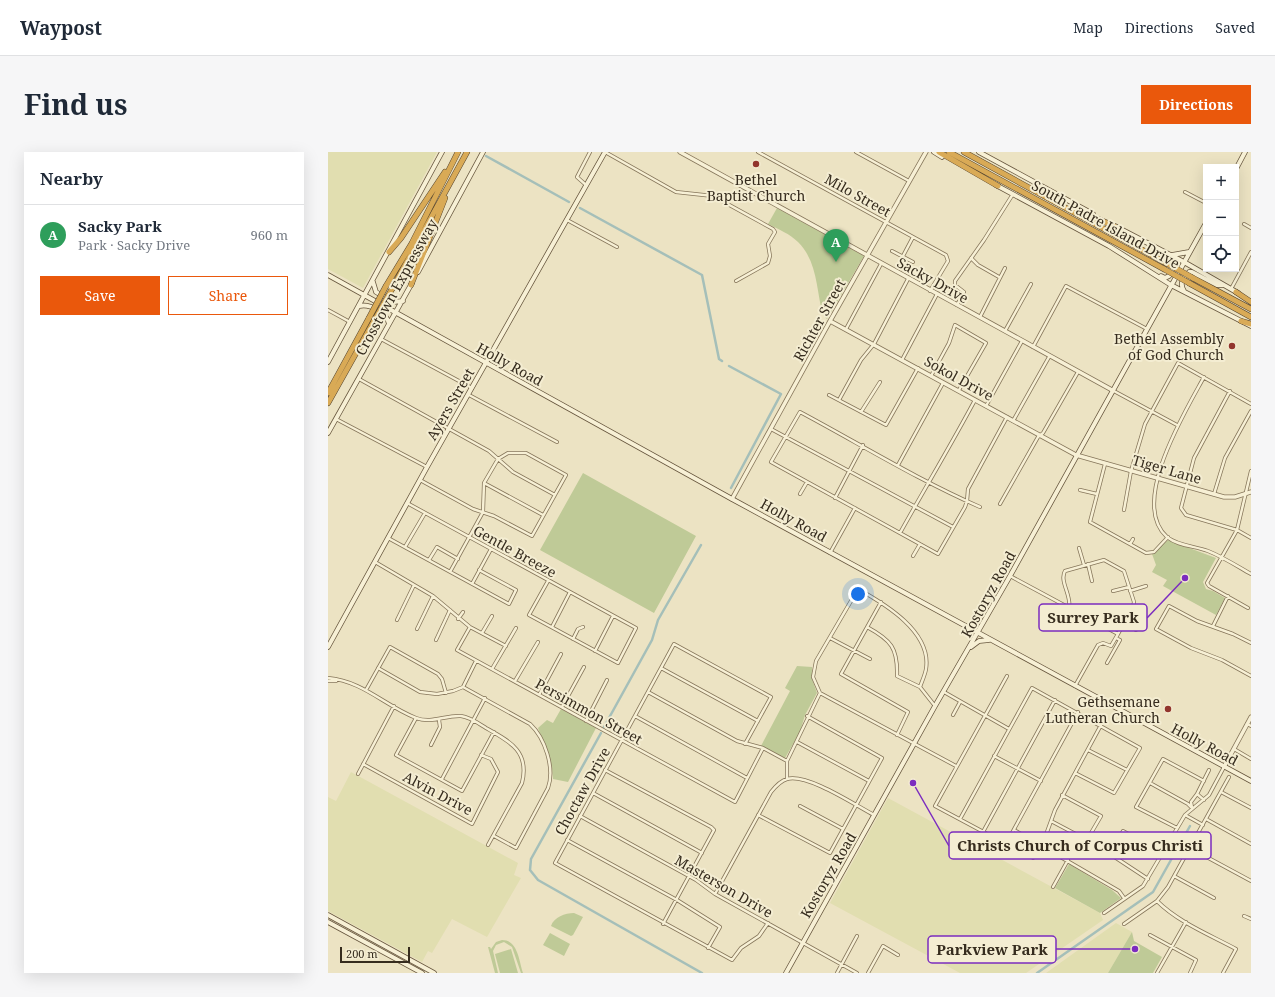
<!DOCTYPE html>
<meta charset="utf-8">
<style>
body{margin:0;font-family:"Noto Serif",serif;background:#f6f6f7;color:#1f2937}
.controls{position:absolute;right:12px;top:12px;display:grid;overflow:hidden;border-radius:0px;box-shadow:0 4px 16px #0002}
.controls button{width:36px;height:36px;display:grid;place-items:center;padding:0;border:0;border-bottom:1px solid #e0e1e3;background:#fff;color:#1f2937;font:20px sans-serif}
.scale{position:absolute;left:12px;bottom:10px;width:70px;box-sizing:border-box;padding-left:4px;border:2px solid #362c1e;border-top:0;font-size:11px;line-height:14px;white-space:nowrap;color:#362c1e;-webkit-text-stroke:3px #f4edd2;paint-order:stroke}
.you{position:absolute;left:530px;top:442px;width:14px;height:14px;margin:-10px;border:3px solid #fff;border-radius:50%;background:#1a73e8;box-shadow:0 0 0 6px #1a73e833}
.badge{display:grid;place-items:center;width:26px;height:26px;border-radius:50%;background:#ea580c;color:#fff;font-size:13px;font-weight:700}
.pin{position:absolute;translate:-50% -33px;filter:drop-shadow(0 1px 2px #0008)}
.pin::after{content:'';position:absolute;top:21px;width:14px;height:12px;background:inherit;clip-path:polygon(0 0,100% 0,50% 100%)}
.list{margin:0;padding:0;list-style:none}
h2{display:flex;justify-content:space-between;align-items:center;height:52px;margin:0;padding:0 16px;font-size:17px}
h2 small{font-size:13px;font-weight:400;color:#747a83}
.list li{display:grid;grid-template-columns:26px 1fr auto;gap:12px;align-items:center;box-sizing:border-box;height:60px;padding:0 16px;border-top:1px solid #e0e1e3}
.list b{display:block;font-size:15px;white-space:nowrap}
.list p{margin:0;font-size:13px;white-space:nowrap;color:#747a83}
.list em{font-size:13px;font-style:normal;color:#747a83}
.actions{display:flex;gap:8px;padding:12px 16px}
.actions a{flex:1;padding:9px 0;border:1px solid #ea580c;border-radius:0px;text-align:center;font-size:14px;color:#ea580c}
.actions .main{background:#ea580c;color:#fff}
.icon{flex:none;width:22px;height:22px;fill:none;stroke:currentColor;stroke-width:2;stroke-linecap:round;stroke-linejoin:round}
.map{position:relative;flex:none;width:923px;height:821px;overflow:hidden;border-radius:0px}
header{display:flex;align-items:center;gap:24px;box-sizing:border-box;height:56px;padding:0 20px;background:#fff;border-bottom:1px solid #e0e1e3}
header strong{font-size:19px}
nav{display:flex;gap:22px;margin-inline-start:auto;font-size:14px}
.intro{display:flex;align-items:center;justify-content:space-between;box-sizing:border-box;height:96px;padding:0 24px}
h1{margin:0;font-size:28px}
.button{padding:10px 18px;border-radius:0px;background:#ea580c;color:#fff;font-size:14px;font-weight:700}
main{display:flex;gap:24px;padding:0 24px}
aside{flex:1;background:#fff;border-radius:0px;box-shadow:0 4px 16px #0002}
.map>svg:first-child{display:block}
</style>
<header>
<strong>Waypost</strong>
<nav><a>Map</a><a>Directions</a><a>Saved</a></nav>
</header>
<div class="intro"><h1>Find us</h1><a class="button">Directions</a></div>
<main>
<aside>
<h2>Nearby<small></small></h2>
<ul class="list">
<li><span class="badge" style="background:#2e9e5b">A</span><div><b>Sacky Park</b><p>Park · Sacky Drive</p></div><em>960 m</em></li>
</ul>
<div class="actions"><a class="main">Save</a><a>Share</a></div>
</aside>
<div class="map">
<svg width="923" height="821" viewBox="0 0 923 821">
<rect width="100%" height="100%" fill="#ece3c3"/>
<path fill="#e1deb0" d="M0,0H109L35,136L0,117Z
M23,620L190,711L186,723L193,726L159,785L124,767L104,801L100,799L94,810L0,759V645L8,649Z
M560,646L772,761L775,768L698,821H632L502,751Z
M788,771L804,780L780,821H718Z"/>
<path fill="#bfca97" d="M449,56L536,104L499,167L495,163C488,138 490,110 470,90C462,82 450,77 440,72Z
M255,321L368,384L326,461L212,398Z
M840,388L888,406L875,430L878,437L885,439L897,446L888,463L835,434L839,428L824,420L828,413L824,402Z
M469,514L484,515V527L489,541L477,563L472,580L457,606L433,594L462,539L457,536Z
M233,557L268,576L240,630L225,627L224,616L210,576L219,568L225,571Z
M741,712L784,738L793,746L772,761L727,736Z
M246,761L255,765L245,783L243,784L223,774C226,765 237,761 246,761Z
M804,780L806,789L834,805L825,821H780Z
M222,781L242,792L236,804L215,793Z
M174,788C190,788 191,809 195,821H193L184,795L176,790L168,793L165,799L170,821H167L160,795H162L163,797L168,790Z
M183,797L190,821H172L167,802Z"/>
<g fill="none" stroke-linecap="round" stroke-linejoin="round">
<path stroke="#a5bfb9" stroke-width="2.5" d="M158,4L241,50
M252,56L374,123L391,207L394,209
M401,214L453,242L403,336
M276,575L324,488L330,468L373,393
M273,581L203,707L202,718L210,728L374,821
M709,821L825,740L862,674"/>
<g stroke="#85755a" stroke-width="4">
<path id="minor" d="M277,0L348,40L385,44L445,77L447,80L440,92L442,104L440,111L408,129
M430,0L618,103L620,109L602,139
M528,0L581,29
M258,33L249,25L262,0
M857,40L878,51
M239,68L289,95
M916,72L923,76
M564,99L585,110
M575,104L585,85
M643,106L650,113L671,125
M903,137L923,100
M629,153L636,140L627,133V129L656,88L685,42
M0,158L22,170
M652,165L677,116
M518,177L553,112
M677,179L703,132
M53,187L144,236
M705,195L738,134L819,177
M574,208L609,142
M603,224L621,191L627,173L658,191L631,238
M876,225C857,260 801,351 839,385C850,394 867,394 880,399C895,405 909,414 923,422
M31,227L161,299L185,320L227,343
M784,238L849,273
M902,239L866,306L853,356L858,363L909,378L923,386
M141,243L229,290
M501,243L558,273L590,216
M511,248L533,208L546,192L580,127
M658,254L694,189
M533,260L552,230
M8,267L99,315
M685,269L721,205
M443,277L625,375
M777,312L762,370L818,401L826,400L840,385
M570,313L615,231
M92,328L145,357L166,364L204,384L238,323L198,301H180L170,307L156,331L155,360L122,420
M156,331L215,363
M752,338L769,342
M472,342L479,330
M886,342L897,306L923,259
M507,346L535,293
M79,351L308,476L290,511L201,463L220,429
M672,352L710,285L715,281L750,220
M652,355C590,328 532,292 472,260L443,310L610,402L637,355L639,349L640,337L679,265
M796,358L803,319L817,272L850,211L923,252
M572,381C597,336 623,293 647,248
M60,386L181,452L188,438L151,418
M802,392L805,387
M77,395L97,361
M751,396L756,413
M502,401L527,356
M585,404L592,392
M101,408L109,395L130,407
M47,410L105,444L142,475L178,494
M760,412L764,429
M682,424L790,482L783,494L775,491L770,493L747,534
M144,432L163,397
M785,439L801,435
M802,439L818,434
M553,450L513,522L580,560L569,583
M741,456C744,444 731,429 737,419L776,408L796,419L806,450L805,455L790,482
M920,456L881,434L879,431L909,378L923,319
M748,459L765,455
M785,462L788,471L795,474
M130,467L135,460
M69,468L86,433
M796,471L808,478
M885,474L900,444
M142,475L129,498L407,650L435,596
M224,475L242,440
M539,475C563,488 570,496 569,524L592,535L607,554
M89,477L105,444
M154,481L164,464
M502,486L542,507
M245,487L250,477L255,475
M108,488L122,458
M923,491L905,482L869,469L841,454L828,477L863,496L894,508L923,524
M267,499L285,464
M779,511L792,488L788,486
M50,516L92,540L109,542L125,539L135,535L148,509
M333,516L430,569
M164,517L188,476
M679,524L607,654L678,692L750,560
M0,526C35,529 57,554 88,566C104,572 117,563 133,564C142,565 150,571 158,576C181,589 202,599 194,631L160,693
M0,529H8
M187,529L210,490
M135,535L202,572C217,586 227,616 220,636L188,696L166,684
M38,538L62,495L110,522L114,527L118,541
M320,540L409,589L435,596L459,609
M616,540L681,577
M492,541L485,525L488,509L530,437C557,452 604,480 598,517C597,523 594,529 592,535
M492,541L628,614
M211,543L233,502
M234,555L256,515
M625,563L632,550
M307,564L419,626
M88,566L68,603L134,639L166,580
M258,569L279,528
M919,572L923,574
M469,590L541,629
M417,592L443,545L346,492L227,711L404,808L413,796L431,784L440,771
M103,593L112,575L111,568
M906,597L923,607
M760,598L799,618
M666,604L713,629
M35,612L144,672L170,620L163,607L153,603
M277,618L383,675L386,678L335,772
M30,622L66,554
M114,627L157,546
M459,627V609L492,541
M822,631L860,652L864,656
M893,640L923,656
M265,641L374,701
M876,648L869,642L881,618
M472,654L515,677
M864,656L863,650L869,642
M430,663L502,701L554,606L479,564
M857,663L875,673
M252,664L368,728L387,742L529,821
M632,667L704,536L812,596L786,641L747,621
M878,667L923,692
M723,669L759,688L773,664L734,643
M849,676L808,655L835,607L876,629
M686,678L791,739L796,746
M655,680L727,548
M239,688L349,748L392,775L380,796
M862,696L923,729
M705,706L719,680L727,658L773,573
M846,724L886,746
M820,727L782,702L795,679L835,701
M725,735L740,708
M387,742L443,640C447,635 452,629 459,627C479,621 527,653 546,663
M829,749C850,770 882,783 908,797L895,821
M776,761L815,734L857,663L881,643L896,615
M916,764L923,767
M796,772L829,749L840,735L901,625
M822,783L868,808L862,821
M509,821L529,784
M540,821L555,794L570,803
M829,821L858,770"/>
</g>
<g stroke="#85755a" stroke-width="5">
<path id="tertiary" d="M352,0L784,238
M502,169L748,303L896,345H907L923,340
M404,347L502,169L598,0
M896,615L923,565"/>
</g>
<g stroke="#67563e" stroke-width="5.5">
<path id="secondary" d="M606,0L614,5
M651,0L765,62
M908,17L917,0
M668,33L781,94L843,133L923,174
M785,73L856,110L910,141
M844,103L861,100
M90,120L155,0
M0,123L404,347L923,629
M833,124L837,126L841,124L847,112L842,103
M45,130L48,140L65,150L75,149
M856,139C851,131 855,127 861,120H864L889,133H896
M31,154C42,151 59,161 61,172
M0,210L114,0
M0,281L84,131
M0,495L99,315L277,0
M643,495L651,489L661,488
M0,763L106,821
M0,770L94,821
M458,821L607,554L682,424L878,71"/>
</g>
<g stroke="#53432e" stroke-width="6">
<path id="motorway" d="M611,0L670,34
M621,0L836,117
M636,0L840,112
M745,56L786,74
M61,100L73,86L117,20
M865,126L923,157
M861,131L923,165
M83,133L117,46
M58,134L84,91L130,0
M64,137L139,0
M908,140L923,150
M913,169L923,172
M0,241L41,166
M0,251L46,169"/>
</g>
<use href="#minor" stroke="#f7f0d5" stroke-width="2.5"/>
<use href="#tertiary" stroke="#f7f0d5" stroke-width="3.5"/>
<use href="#secondary" stroke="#f7f0d5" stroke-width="4"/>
<use href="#motorway" stroke="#d9aa56" stroke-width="5"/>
<g stroke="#53432e" stroke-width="6" stroke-linecap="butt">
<path id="motorway-bridge" d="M840,112L865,126
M836,117L861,131
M41,166L58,134
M46,169L64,137"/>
</g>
<use href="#motorway-bridge" stroke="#d9aa56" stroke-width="5"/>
</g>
<g fill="#92352d" stroke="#f4edd2" stroke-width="1.5">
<circle cx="428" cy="12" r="4"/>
<circle cx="904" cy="194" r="4"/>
<circle cx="840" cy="557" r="4"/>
</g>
<g text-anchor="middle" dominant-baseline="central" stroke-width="4" stroke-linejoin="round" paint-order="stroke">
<g font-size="14" fill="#362c1e" stroke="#f4edd2" text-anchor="end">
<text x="428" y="27" text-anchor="middle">Bethel<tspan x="428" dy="16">Baptist Church</tspan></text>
<text x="896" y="186">Bethel Assembly<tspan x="896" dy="16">of God Church</tspan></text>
<text x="832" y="549">Gethsemane<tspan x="832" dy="16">Lutheran Church</tspan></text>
</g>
<g font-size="14" fill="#362c1e" stroke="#f4edd2">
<text transform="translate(530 43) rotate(29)">Milo Street</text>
<text transform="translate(778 72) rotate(29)">South Padre Island Drive</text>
<text transform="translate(605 128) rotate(29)">Sacky Drive</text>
<text transform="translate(68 135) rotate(-61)">Crosstown Expressway</text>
<text transform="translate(491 168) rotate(-61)">Richter Street</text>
<text transform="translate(182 212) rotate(29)">Holly Road</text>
<text transform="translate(631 226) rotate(29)">Sokol Drive</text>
<text transform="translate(122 252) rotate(-60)">Ayers Street</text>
<text transform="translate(839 317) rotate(16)">Tiger Lane</text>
<text transform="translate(466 368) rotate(29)">Holly Road</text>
<text transform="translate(187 399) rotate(29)">Gentle Breeze</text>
<text transform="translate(660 442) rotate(-61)">Kostoryz Road</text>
<text transform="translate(261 559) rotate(29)">Persimmon Street</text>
<text transform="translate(877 592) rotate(28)">Holly Road</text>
<text transform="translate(254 639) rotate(-61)">Choctaw Drive</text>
<text transform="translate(110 641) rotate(28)">Alvin Drive</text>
<text transform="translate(500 723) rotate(-60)">Kostoryz Road</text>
<text transform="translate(396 734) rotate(30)">Masterson Drive</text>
</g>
</g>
<path fill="none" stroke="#7b2cbf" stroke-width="1.5" d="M857 426L819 466M585 631L621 694M807 797L728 797"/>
<g fill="#7b2cbf" stroke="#f4edd2" stroke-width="1.5">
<circle cx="857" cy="426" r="4"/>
<circle cx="585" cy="631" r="4"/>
<circle cx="807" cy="797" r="4"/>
</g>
<g fill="#f4edd2" stroke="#7b2cbf" stroke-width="1.5">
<rect x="711" y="452" width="108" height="27" rx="4"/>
<rect x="621" y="680" width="262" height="27" rx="4"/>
<rect x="600" y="784" width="128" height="27" rx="4"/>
</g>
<g font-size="15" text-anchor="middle" font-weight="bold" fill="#362c1e">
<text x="765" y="471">Surrey Park</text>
<text x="752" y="699">Christs Church of Corpus Christi</text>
<text x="664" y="803">Parkview Park</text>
</g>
</svg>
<div class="controls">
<button>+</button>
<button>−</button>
<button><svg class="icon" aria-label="locate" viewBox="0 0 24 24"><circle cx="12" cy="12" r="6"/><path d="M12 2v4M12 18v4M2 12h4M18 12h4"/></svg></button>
</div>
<div class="scale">200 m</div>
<div class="you"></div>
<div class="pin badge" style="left:508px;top:110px;background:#2e9e5b">A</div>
</div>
</main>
